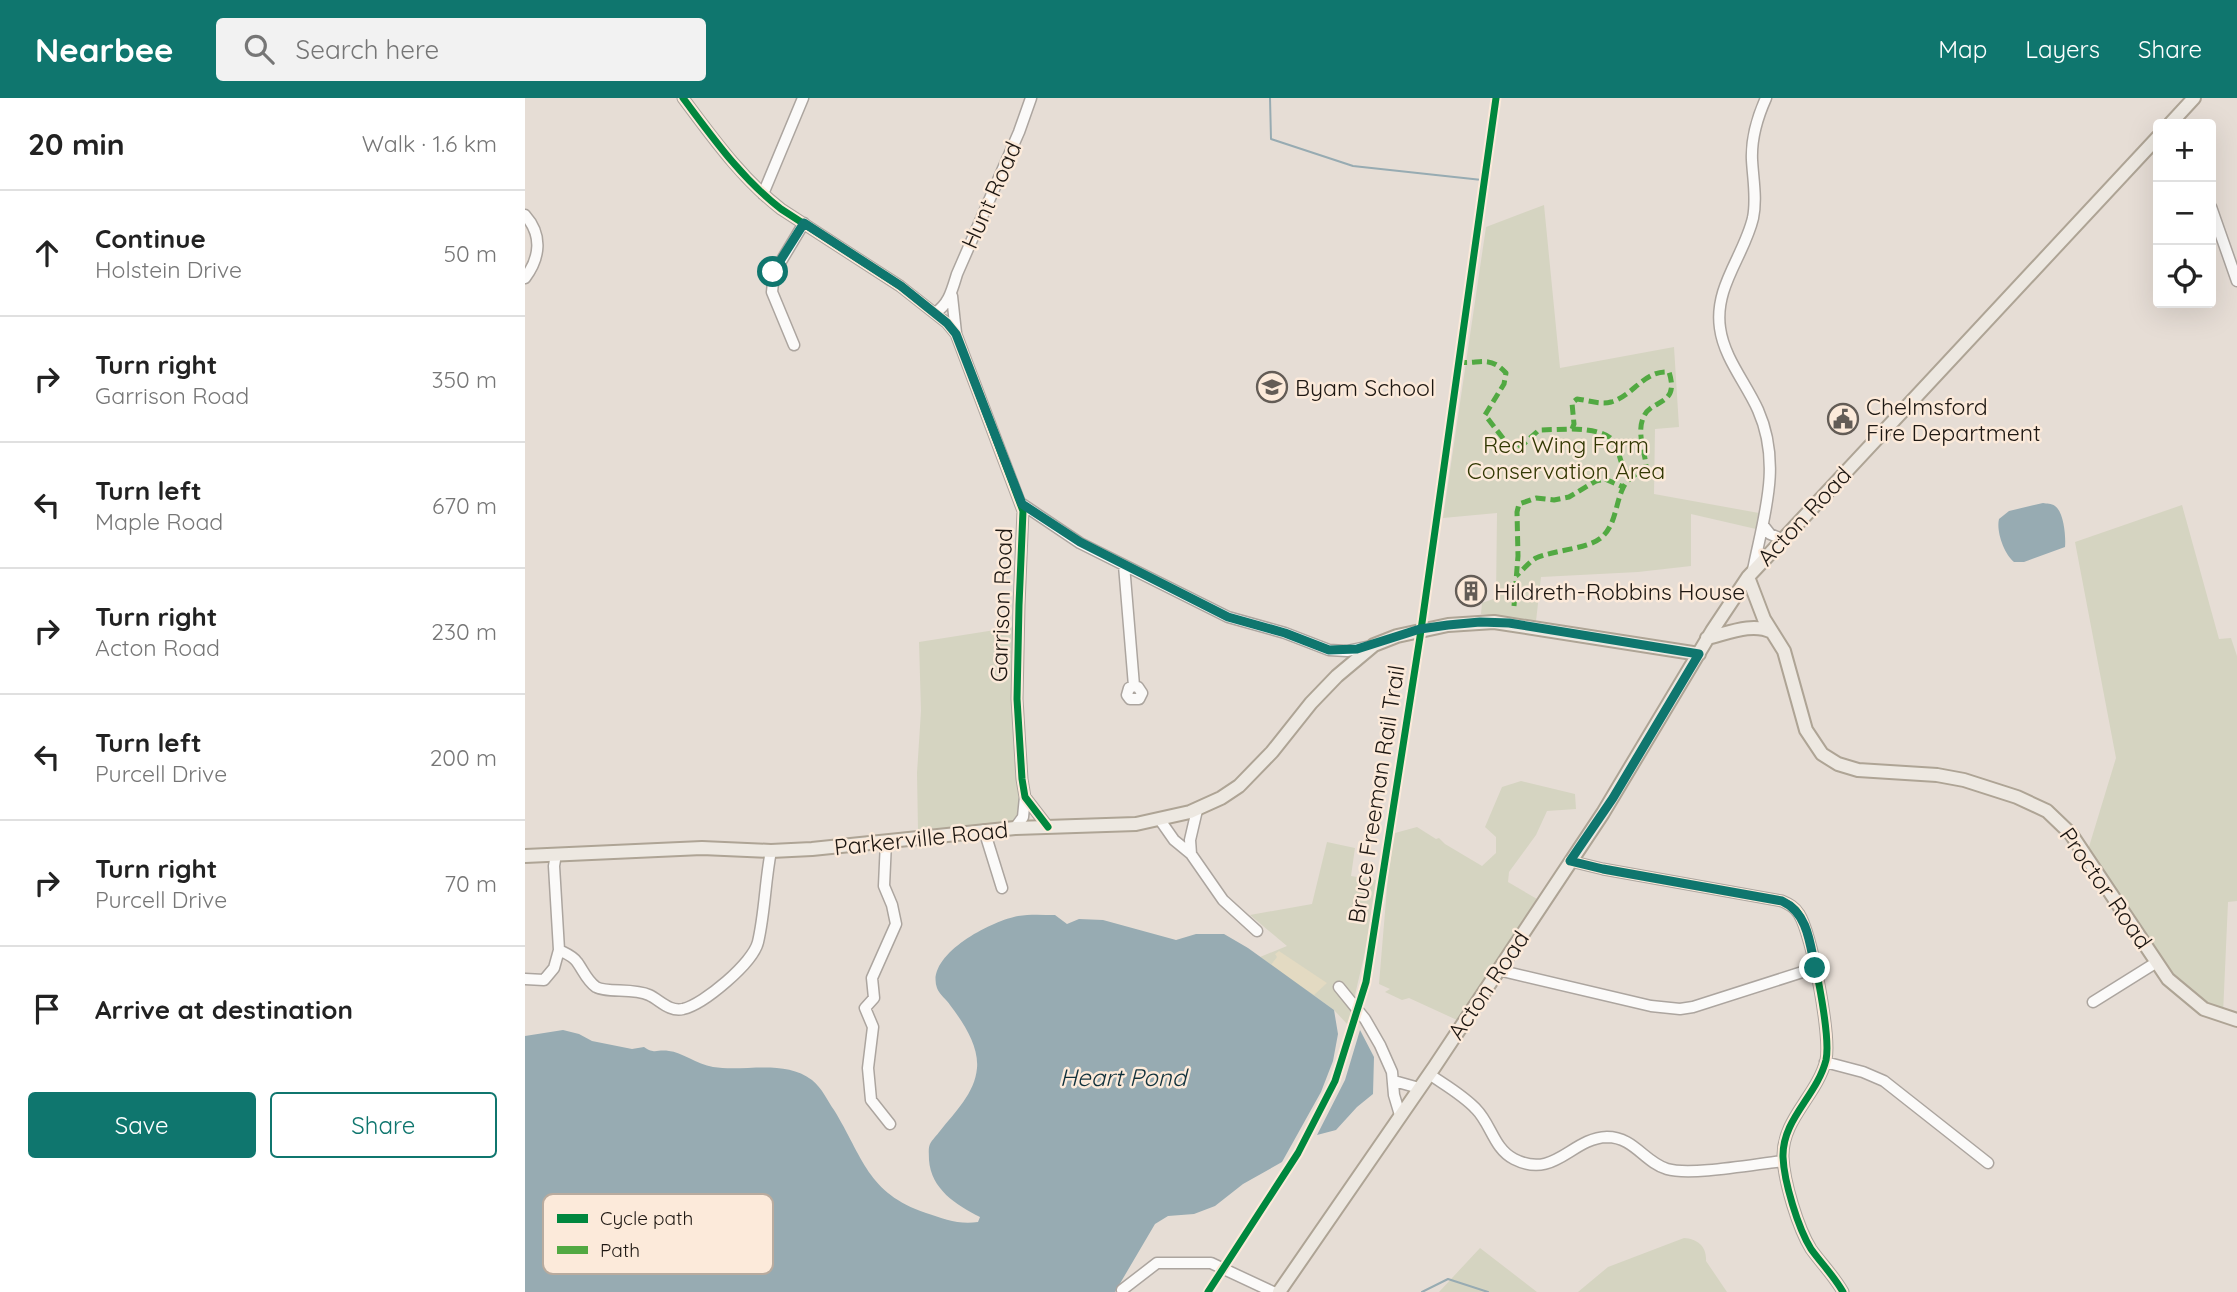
<!DOCTYPE html>
<meta charset="utf-8">
<style>
body{margin:0;font-family:Quicksand,sans-serif;background:#f2f2f2;color:#222}
.controls{position:absolute;right:21px;top:21px;display:grid;overflow:hidden;border-radius:7px;box-shadow:0 7px 28px #0002}
.controls button{width:63px;height:63px;display:grid;place-items:center;padding:0;border:0;border-bottom:2px solid #e0e0e0;background:#fff;color:#222;font:35px sans-serif}
.stop{position:absolute;width:21px;height:21px;margin:-16px;border:5px solid #0f766e;border-radius:50%;background:#fff}
.stop.end{background:#0f766e;border-color:#fff;box-shadow:0 2px 7px #0008}
.list{margin:0;padding:0;list-style:none}
h2{display:flex;justify-content:space-between;align-items:center;height:91px;margin:0;padding:0 28px;font-size:30px}
h2 small{font-size:23px;font-weight:400;color:#767676}
.list li{display:grid;grid-template-columns:46px 1fr auto;gap:21px;align-items:center;box-sizing:border-box;height:126px;padding:0 28px;border-top:2px solid #e0e0e0}
.list b{display:block;font-size:26px;white-space:nowrap}
.list p{margin:0;font-size:23px;white-space:nowrap;color:#767676}
.list em{font-size:23px;font-style:normal;color:#767676}
.actions{display:flex;gap:14px;padding:21px 28px}
.actions a{flex:1;padding:16px 0;border:2px solid #0f766e;border-radius:7px;text-align:center;font-size:24px;color:#0f766e}
.actions .main{background:#0f766e;color:#fff}
.icon{flex:none;width:38px;height:38px;fill:none;stroke:currentColor;stroke-width:2;stroke-linecap:round;stroke-linejoin:round}
.map{position:relative;flex:none;width:1712px;height:1194px;overflow:hidden}
header{display:flex;align-items:center;gap:42px;box-sizing:border-box;height:98px;padding:0 35px;background:#0f766e;color:#fff}
header strong{font-size:33px}
nav{display:flex;gap:38px;margin-inline-start:auto;font-size:24px}
.search{width:490px;height:63px;background:#f2f2f2;display:flex;align-items:center;gap:18px;box-sizing:border-box;padding:0 24px;border-radius:7px;color:#767676;font-size:26px}
main{display:flex}
aside{flex:1;background:#fff}
.map>svg:first-child{display:block}
</style>
<header>
<strong>Nearbee</strong>
<div class="search"><svg class="icon" aria-label="search" viewBox="0 0 24 24"><circle cx="10" cy="10" r="6"/><path d="M15 15l6 6"/></svg>Search here</div>
<nav><a>Map</a><a>Layers</a><a>Share</a></nav>
</header>
<main>
<aside>
<h2>20 min<small>Walk · 1.6 km</small></h2>
<ul class="list">
<li><svg class="icon" aria-label="ahead" viewBox="0 0 24 24"><path d="M12 20V5M6 11l6-6 6 6"/></svg><div><b>Continue</b><p>Holstein Drive</p></div><em>50 m</em></li>
<li><svg class="icon" aria-label="right" viewBox="0 0 24 24"><path d="M7 20v-9h11M14 6l5 5-5 5"/></svg><div><b>Turn right</b><p>Garrison Road</p></div><em>350 m</em></li>
<li><svg class="icon" aria-label="left" viewBox="0 0 24 24"><path d="M17 20v-9H6M10 6l-5 5 5 5"/></svg><div><b>Turn left</b><p>Maple Road</p></div><em>670 m</em></li>
<li><svg class="icon" aria-label="right" viewBox="0 0 24 24"><path d="M7 20v-9h11M14 6l5 5-5 5"/></svg><div><b>Turn right</b><p>Acton Road</p></div><em>230 m</em></li>
<li><svg class="icon" aria-label="left" viewBox="0 0 24 24"><path d="M17 20v-9H6M10 6l-5 5 5 5"/></svg><div><b>Turn left</b><p>Purcell Drive</p></div><em>200 m</em></li>
<li><svg class="icon" aria-label="right" viewBox="0 0 24 24"><path d="M7 20v-9h11M14 6l5 5-5 5"/></svg><div><b>Turn right</b><p>Purcell Drive</p></div><em>70 m</em></li>
<li><svg class="icon" aria-label="arrive" viewBox="0 0 24 24"><path d="M6 21V4h12l-3 4 3 4H6"/></svg><div><b>Arrive at destination</b></div></li>
</ul>
<div class="actions"><a class="main">Save</a><a>Share</a></div>
</aside>
<div class="map">
<svg width="1712" height="1194" viewBox="0 0 1712 1194">
<rect width="100%" height="100%" fill="#e6ddd5"/>
<path fill="#d5d4c1" d="M1019,107L1035,270L1149,249L1154,329L1130,331L1129,396L1234,415L1231,431L1166,416V468L1113,474L1016,479L1011,523L956,516L957,505L971,500L972,415L918,420L961,129Z
M1657,407L1694,541L1706,540L1712,558V803L1703,804L1698,916L1682,907L1645,878L1563,752L1591,660L1550,444Z
M489,529L488,619L495,703L494,717L489,724L393,732L392,675L396,613L394,544Z
M996,683L1050,696L1051,711L1022,713L1011,737L984,774L983,784L1012,801L932,922L884,900L877,902L860,894L865,891L854,886L863,778L870,735L892,729L911,741L914,740L920,746L957,768L971,755V739L960,729L977,689Z
M802,744L830,750L826,778L851,782L840,854L823,927L809,912L735,859L762,848L725,817L787,806Z
M1159,1140C1172,1141 1182,1148 1181,1163L1202,1194H1053L1083,1169Z
M955,1150L1012,1194H914Z"/>
<path fill="#e3dac2" d="M754,853L802,885L789,897L745,868L752,859L750,856Z"/>
<path fill="#97abb2" d="M1518,405C1522,406 1526,405 1530,408C1539,414 1541,439 1540,449L1499,464H1489C1479,456 1471,433 1474,421L1484,413Z
M530,817L542,826L554,821L578,822L651,842L671,836H699L723,850L809,912L813,936L808,963L796,994L757,1064L718,1086L690,1108L669,1116L643,1118L630,1126L590,1194H0V938L38,932L54,936L67,943L107,951L119,949C131,957 131,951 144,953C156,954 172,966 188,969C220,974 259,961 287,982C297,990 302,1002 309,1012C338,1059 342,1095 401,1115C419,1121 434,1127 453,1124L455,1119C431,1107 406,1091 404,1062C404,1057 403,1050 405,1046C407,1042 412,1037 415,1033C430,1014 450,995 452,970C454,948 438,924 425,907C422,902 414,896 412,890C400,857 466,823 493,818C505,816 518,817 530,817Z
M835,932L849,959L848,996L832,1009L811,1032L792,1037L820,982Z"/>
<g fill="none" stroke-linecap="round" stroke-linejoin="round">
<path stroke="#97abb2" stroke-width="2" d="M745,0L746,41L828,68L957,82
M897,1194L923,1181L963,1194"/>
<g stroke="#aca59f" stroke-width="13">
<path id="minor" d="M158,0C188,40 216,80 256,111L375,188L422,225L431,236L498,413L494,507L492,601L497,681L500,699L523,729
M238,96L278,0
M1686,109L1712,183
M0,117C18,137 15,160 0,180
M427,198L431,235
M410,215C424,206 427,192 432,176L494,34L506,0
M269,247L247,194L249,175L279,125
M497,406L555,445L703,519L760,535L804,552L822,553L846,548
M1238,427L1245,436L1257,441
M599,467L609,588L604,590L602,597L605,601H614L617,595L613,589L609,588
M1228,472C1239,417 1257,366 1233,312C1221,285 1199,260 1195,230C1189,189 1219,158 1228,120C1232,101 1228,81 1227,62C1226,40 1232,20 1241,0
M635,722L649,742L666,756L698,802L732,833
M490,730L498,719L500,699
M459,732L477,790
M361,743L359,788L367,807L371,826L347,880L349,900L340,910L348,929L343,970L346,1002L365,1026
M666,756L665,742L672,712
M1045,763L1078,771L1257,803C1264,806 1270,809 1274,816C1287,837 1306,938 1301,962C1292,998 1257,1021 1258,1059C1259,1084 1273,1130 1286,1151C1296,1165 1309,1178 1318,1194
M34,852C40,855 48,858 52,864C58,872 62,883 71,889C81,895 109,890 124,897C135,902 144,914 158,911C179,906 228,865 233,844C240,814 240,783 246,753
M973,872L1126,908L1155,911L1168,909L1290,870
M0,881L19,882L29,870L34,852L29,768L31,756
M814,889L840,921L855,947L867,974L869,997L875,1017
M1568,904L1632,864
M1300,964L1338,974L1359,983L1463,1065
M904,976C920,987 938,997 951,1011C966,1026 969,1051 989,1061C1030,1082 1046,1040 1082,1039C1109,1039 1119,1064 1142,1071C1166,1078 1230,1066 1258,1063
M869,983L894,990
M597,1192L632,1165H686L748,1194"/>
</g>
<g stroke="#aea495" stroke-width="16">
<path id="major" d="M1645,26L1669,0
M1223,479L1239,521L1259,553L1281,632L1297,656L1313,666L1333,672L1412,677L1439,682L1492,699L1522,713L1546,736L1643,881L1679,911L1712,922
M1182,540C1203,535 1228,524 1247,534
M0,758L177,750L246,753L287,751L490,730L611,726L665,714L696,700L714,688L747,654L786,605L812,578L849,547L872,538L923,527L969,524L1174,556
M754,1194L910,968L1078,715L1187,533L1223,479L1633,39"/>
</g>
<use href="#minor" stroke="#fbfaf9" stroke-width="10"/>
<use href="#major" stroke="#ede8e1" stroke-width="12"/>
<path stroke="#52a942" stroke-width="5" stroke-dasharray="10 5" stroke-linecap="butt" d="M932,264C954,267 964,256 981,275L979,286L960,317L984,348L993,351L1014,332L1047,331L1049,326L1047,305L1052,301C1062,302 1076,307 1086,304C1108,298 1119,272 1144,274C1155,308 1127,301 1119,318C1111,334 1120,353 1121,368C1113,376 1103,379 1098,390C1090,407 1091,426 1077,439C1064,451 1029,452 1011,460C1004,464 997,473 991,478
M1047,331C1058,331 1083,333 1089,344C1097,358 1092,364 1106,378
M989,508L993,458L992,414L994,406L1011,400L1029,402L1044,399L1071,383L1080,381L1098,389"/>
<g stroke="#fceada" stroke-width="11">
<path id="cycleway" d="M158,0C188,40 216,80 256,111L375,188L422,225L431,236L498,413L494,507L492,601L497,681L500,699L523,729
M1045,763L1078,771L1257,803C1264,806 1270,809 1274,816C1287,837 1306,938 1301,962C1292,998 1257,1021 1258,1059C1259,1084 1273,1130 1286,1151C1296,1165 1309,1178 1318,1194
M683,1194L773,1055L810,983L841,884L895,539L971,0"/>
</g>
<use href="#cycleway" stroke="#00873e" stroke-width="7"/>
</g>
<g fill="none" stroke-linecap="round" stroke-linejoin="round">
<path stroke="#0f766e" stroke-width="9" d="M248,174L279,125L376,188L422,225L431,236L497,406L555,444L703,519L760,535L804,552L832,551L895,531L923,527L955,524L984,525L1174,556L1088,700L1045,763L1078,771L1257,803C1283,815 1285,846 1290,870"/>
</g>
<defs>
<g id="school-ring" transform="scale(1.575)"><circle r="9.5" fill="#fceada" stroke="#635c56" stroke-width="1.5"/><path d="M0-5L7-2L0 1L-7-2ZM-4 1L0 2.5L4 1V4Q0 6-4 4Z" fill="#635c56"/></g>
<g id="civic-ring" transform="scale(1.575)"><circle r="9.5" fill="#fceada" stroke="#635c56" stroke-width="1.5"/><path d="M-.6-6.5H3V-4.5H.6V-3L4-1V1h2V6H-6V1h2V-1L-.6-3ZM-1.2 2.5V6h2.4V2.5Z" fill="#635c56"/></g>
<g id="building-ring" transform="scale(1.575)"><circle r="9.5" fill="#fceada" stroke="#635c56" stroke-width="1.5"/><path d="M-4-6H4V6H1V3H-1V6H-4ZM-2.5-4.3h1.7v1.8h-1.7ZM.8-4.3h1.7v1.8H.8ZM-2.5-1h1.7V.8h-1.7ZM.8-1h1.7V.8H.8Z" fill="#635c56"/></g>
</defs>
<g fill-rule="evenodd">
<use href="#school-ring" x="747" y="289"/>
<use href="#civic-ring" x="1318" y="321"/>
<use href="#building-ring" x="946" y="493"/>
</g>
<g text-anchor="middle" dominant-baseline="central" stroke-width="5" stroke-linejoin="round" paint-order="stroke">
<g font-size="23" fill="#1d1712" stroke="#fceada">
<text transform="translate(466 97) rotate(-66)">Hunt Road</text>
<text transform="translate(1279 418) rotate(-47)">Acton Road</text>
<text transform="translate(476 507) rotate(-88)">Garrison Road</text>
<text transform="translate(851 696) rotate(-81)">Bruce Freeman Rail Trail</text>
<text transform="translate(396 740) rotate(-6)">Parkerville Road</text>
<text transform="translate(1581 790) rotate(55)">Proctor Road</text>
<text transform="translate(963 887) rotate(-56)">Acton Road</text>
</g>
<g font-size="23" fill="#1d1712" stroke="#fceada" text-anchor="start">
<text x="770" y="289">Byam School</text>
<text x="1341" y="308">Chelmsford<tspan x="1341" dy="26">Fire Department</tspan></text>
<text x="969" y="493">Hildreth-Robbins House</text>
</g>
<g font-size="23" fill="#323803" stroke="#fceada">
<text x="1041" y="346">Red Wing Farm<tspan x="1041" dy="26">Conservation Area</tspan></text>
</g>
<g font-size="24" font-style="italic" fill="#10313c" stroke="#fceada">
<text x="598" y="979">Heart Pond</text>
</g>
</g>
<rect x="18" y="1096" width="230" height="80" rx="10" fill="#fceada" stroke="#b9ab9e" stroke-width="2"/>
<rect x="32" y="1116" width="31" height="9" fill="#00873e"/>
<rect x="32" y="1148" width="31" height="8" fill="#52a942"/>
<g font-size="19" fill="#1d1712">
<text x="75" y="1127">Cycle path</text>
<text x="75" y="1159">Path</text>
</g>
</svg>
<div class="controls">
<button>+</button>
<button>−</button>
<button><svg class="icon" aria-label="locate" viewBox="0 0 24 24"><circle cx="12" cy="12" r="6"/><path d="M12 2v4M12 18v4M2 12h4M18 12h4"/></svg></button>
</div>
<div class="stop" style="left:248px;top:174px"></div>
<div class="stop end" style="left:1290px;top:870px"></div>
</div>
</main>
